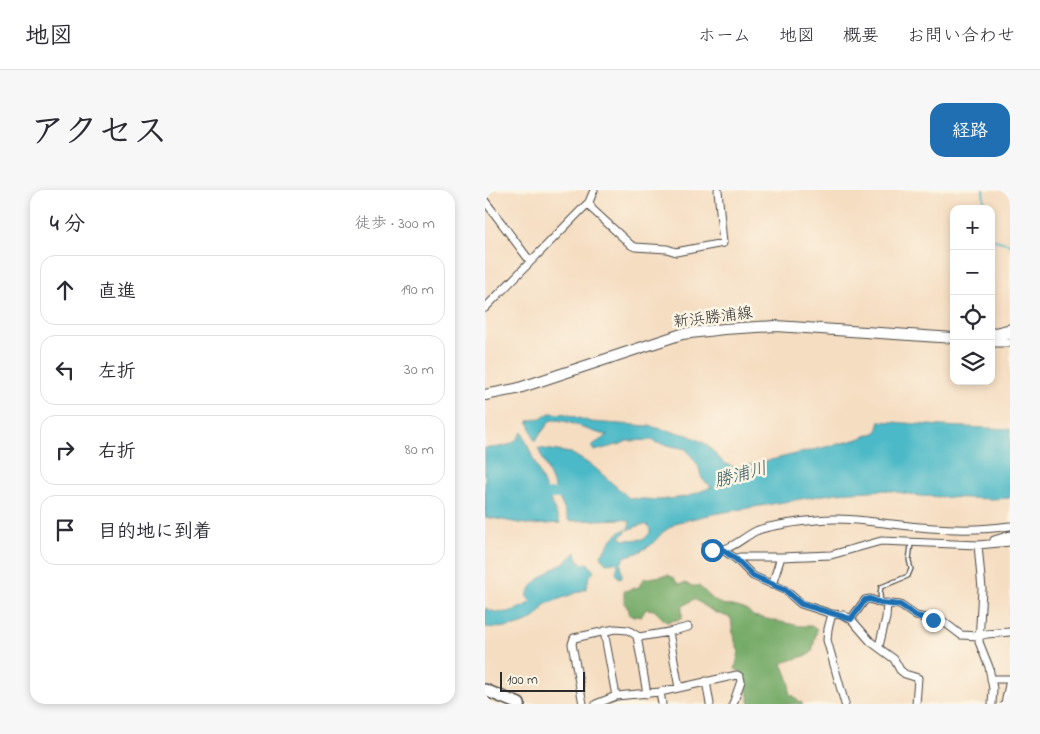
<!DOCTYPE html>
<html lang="ja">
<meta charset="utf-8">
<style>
body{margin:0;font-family:"Indie Flower","Klee One",sans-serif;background:#f7f7f7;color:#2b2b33}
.controls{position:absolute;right:15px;top:15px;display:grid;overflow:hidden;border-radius:10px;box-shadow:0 2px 8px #0003}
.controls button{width:45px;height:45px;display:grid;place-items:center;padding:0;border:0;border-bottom:1px solid #e1e1e2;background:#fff;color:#2b2b33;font:25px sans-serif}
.scale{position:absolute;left:15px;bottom:12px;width:85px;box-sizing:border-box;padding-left:5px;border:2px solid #2b2b2b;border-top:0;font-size:14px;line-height:18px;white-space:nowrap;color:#2b2b2b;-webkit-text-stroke:4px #fcf5e5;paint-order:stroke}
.stop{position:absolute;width:15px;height:15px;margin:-11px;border:4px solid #1f6fb2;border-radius:50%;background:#fff}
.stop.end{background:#1f6fb2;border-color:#fff;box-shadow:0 1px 5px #0008}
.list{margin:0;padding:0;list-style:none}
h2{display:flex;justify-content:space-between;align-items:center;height:65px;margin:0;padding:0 20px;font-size:21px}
h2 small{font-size:16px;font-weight:400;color:#7c7c81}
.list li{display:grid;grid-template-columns:32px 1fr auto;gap:15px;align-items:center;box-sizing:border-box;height:70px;margin:0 10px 10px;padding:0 10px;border:1px solid #e1e1e2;border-radius:15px}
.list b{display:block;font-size:19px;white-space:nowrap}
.list em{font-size:16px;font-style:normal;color:#7c7c81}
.icon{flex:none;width:28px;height:28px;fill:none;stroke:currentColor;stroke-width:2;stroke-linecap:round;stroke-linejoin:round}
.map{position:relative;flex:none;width:525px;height:514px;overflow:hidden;border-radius:15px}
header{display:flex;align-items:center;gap:30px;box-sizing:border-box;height:70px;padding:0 25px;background:#fff;border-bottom:1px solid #e1e1e2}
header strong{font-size:24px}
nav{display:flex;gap:28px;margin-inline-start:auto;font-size:18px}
.intro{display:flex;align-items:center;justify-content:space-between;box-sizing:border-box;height:120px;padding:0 30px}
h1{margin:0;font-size:35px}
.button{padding:12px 22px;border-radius:15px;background:#1f6fb2;color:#fff;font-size:18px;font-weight:700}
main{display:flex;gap:30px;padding:0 30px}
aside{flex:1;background:#fff;border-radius:15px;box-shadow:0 2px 8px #0003}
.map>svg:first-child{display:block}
</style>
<header>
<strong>地図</strong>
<nav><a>ホーム</a><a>地図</a><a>概要</a><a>お問い合わせ</a></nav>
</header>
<div class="intro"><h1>アクセス</h1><a class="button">経路</a></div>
<main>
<aside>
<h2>4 分<small>徒歩 · 300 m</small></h2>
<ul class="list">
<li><svg class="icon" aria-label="ahead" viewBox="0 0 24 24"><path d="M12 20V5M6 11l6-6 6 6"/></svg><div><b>直進</b></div><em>190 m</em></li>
<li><svg class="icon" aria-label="left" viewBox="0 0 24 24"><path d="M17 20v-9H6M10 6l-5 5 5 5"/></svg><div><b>左折</b></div><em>30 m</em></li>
<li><svg class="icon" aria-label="right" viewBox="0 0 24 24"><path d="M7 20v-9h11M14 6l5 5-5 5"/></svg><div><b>右折</b></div><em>80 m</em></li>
<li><svg class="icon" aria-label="arrive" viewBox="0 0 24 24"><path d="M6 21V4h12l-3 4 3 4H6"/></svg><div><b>目的地に到着</b></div></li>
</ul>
</aside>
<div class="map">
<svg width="525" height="514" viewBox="0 0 525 514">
<rect width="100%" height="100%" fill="#fcf5e5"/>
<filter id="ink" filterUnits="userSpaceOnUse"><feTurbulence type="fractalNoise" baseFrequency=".02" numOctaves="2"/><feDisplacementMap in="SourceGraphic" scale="10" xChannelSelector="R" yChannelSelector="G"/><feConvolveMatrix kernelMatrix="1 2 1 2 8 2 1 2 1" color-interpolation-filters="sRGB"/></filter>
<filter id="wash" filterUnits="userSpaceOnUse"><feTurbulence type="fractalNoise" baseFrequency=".0096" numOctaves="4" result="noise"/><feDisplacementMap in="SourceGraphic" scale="20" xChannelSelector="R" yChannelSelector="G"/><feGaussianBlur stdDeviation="1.12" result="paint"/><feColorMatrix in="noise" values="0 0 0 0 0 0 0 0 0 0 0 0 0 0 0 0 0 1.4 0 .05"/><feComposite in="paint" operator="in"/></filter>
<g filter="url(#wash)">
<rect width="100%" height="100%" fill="#f5ddc1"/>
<path fill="#74aa68" stroke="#506a4a" d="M183,385L189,388L193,394L200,393L207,396H214C220,401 225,408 232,412C243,418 260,414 268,426L315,436H326L332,439L327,462L323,465L297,473L305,494L304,503L318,514H265L258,483L250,479L254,462L248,446L246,428L229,422L209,409L197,417V429L181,432L169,420L161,419L156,427L144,425V420L139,413V401L154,397L158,389Z"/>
<path fill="#4cb9c7" stroke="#3c7279" d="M65,223L81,224L106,232L164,236L203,245L221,254L239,273L252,278L370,250L392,242L395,231L456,236L525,239V308L506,309L436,306L400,300L351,303L228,324L193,332L178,342L166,355L152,363L141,366L136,373L137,387L134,388L131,383L133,375L131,372L120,373L116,365C124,354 127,345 141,339V342L137,345L135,348L140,350L159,349L165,343V338L162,335H155L143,340L145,331L138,329L84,331L53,258L86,263L109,277L144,308L174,310L201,307L227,297L217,289L213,275L201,259L172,253L167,250L142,251L136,254L109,261L106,256L123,245C103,243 87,229 66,230L50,251L43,231L59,227Z
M37,242L75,333L46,335L0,327V258C9,258 26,257 32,249C34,247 35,244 37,242Z
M91,362L93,370L97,374L103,373L109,382L104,387L101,399L59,415C57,418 56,422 53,425C39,437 18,439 0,437V418C17,427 30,421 46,412L42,407C46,386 79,377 91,362Z"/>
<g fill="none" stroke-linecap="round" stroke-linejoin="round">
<path stroke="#4cb9c7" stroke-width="2" d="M498,0L500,19
M506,49L525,54"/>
<path stroke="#4cb9c7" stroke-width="10" d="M51,305L86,303"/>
</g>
</g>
<g filter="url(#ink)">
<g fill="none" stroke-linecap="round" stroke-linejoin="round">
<g stroke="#494642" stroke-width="5.5">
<path id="service" d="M396,413L395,403L396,397L423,386L426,379L424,370L426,354"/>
</g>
<g stroke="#494642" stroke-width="9">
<path id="minor" d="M0,11L45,71
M104,12L107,19L146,55L150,57L182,59L191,62L238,53L233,0
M0,118L104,12L109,0
M508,142L525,138
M506,153H525
M509,350L525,345
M493,355L497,399L494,452L504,477L508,499L507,514
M221,356C240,368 256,348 271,341C281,336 319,331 331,330C357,327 382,331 407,334C446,339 486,342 525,336
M238,360L251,369L268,386L300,400L316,414L347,424L343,439L342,450L360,514
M296,367L346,365L396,351L493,355L525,352
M251,369L255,367H296L287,395
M347,424L358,425L366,429L386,452L409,469L415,480L420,484L433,488L431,514
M366,429L380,410L385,409L396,413L415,415L431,426L459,432L476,445L494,446L502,444L525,442
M119,441L131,506
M152,446L162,504
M394,456L401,428L402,413
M506,489H525
M221,491L225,514
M194,498L184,442L203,437
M175,502L252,485L255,487L256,491L248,514
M98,514L87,454L89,448L130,439L143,440L154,447L184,442
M111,514L131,506L175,502L177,514
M520,514L525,490"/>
</g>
<g stroke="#494642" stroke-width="12">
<path id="secondary" d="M506,147L525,144
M0,205L31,199L197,144L239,139L291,136L469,148"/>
</g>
<g stroke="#494642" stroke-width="14">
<path id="primary" d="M0,500L34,514"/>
</g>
<use href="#service" stroke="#fff" stroke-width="3"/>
<use href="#minor" stroke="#fff" stroke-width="7"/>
<use href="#secondary" stroke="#fff" stroke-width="10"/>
<use href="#primary" stroke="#fff" stroke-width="11"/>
</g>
</g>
<g fill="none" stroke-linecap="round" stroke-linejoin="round" filter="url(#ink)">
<path stroke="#1f6fb2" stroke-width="6" d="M227,360H238L251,369L268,386L300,400L316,414L366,429L380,410L385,409L396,413L415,415L431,426L448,430"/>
</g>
<g text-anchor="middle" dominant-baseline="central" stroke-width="5" stroke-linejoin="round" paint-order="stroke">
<g font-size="16" fill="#2b2b2b" stroke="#fcf5e5">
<text transform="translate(228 128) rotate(-7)">新浜勝浦線</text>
</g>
<g font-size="18" font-style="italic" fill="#375d62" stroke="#fcf5e5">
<text transform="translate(256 286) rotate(-15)">勝浦川</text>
</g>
</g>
</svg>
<div class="controls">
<button>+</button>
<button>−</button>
<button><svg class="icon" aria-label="locate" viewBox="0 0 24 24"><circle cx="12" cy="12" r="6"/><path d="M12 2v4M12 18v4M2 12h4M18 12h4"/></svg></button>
<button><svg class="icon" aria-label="layers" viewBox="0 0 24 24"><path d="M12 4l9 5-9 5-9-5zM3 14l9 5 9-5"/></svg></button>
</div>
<div class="scale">100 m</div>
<div class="stop" style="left:227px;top:360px"></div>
<div class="stop end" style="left:448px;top:430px"></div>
</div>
</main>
